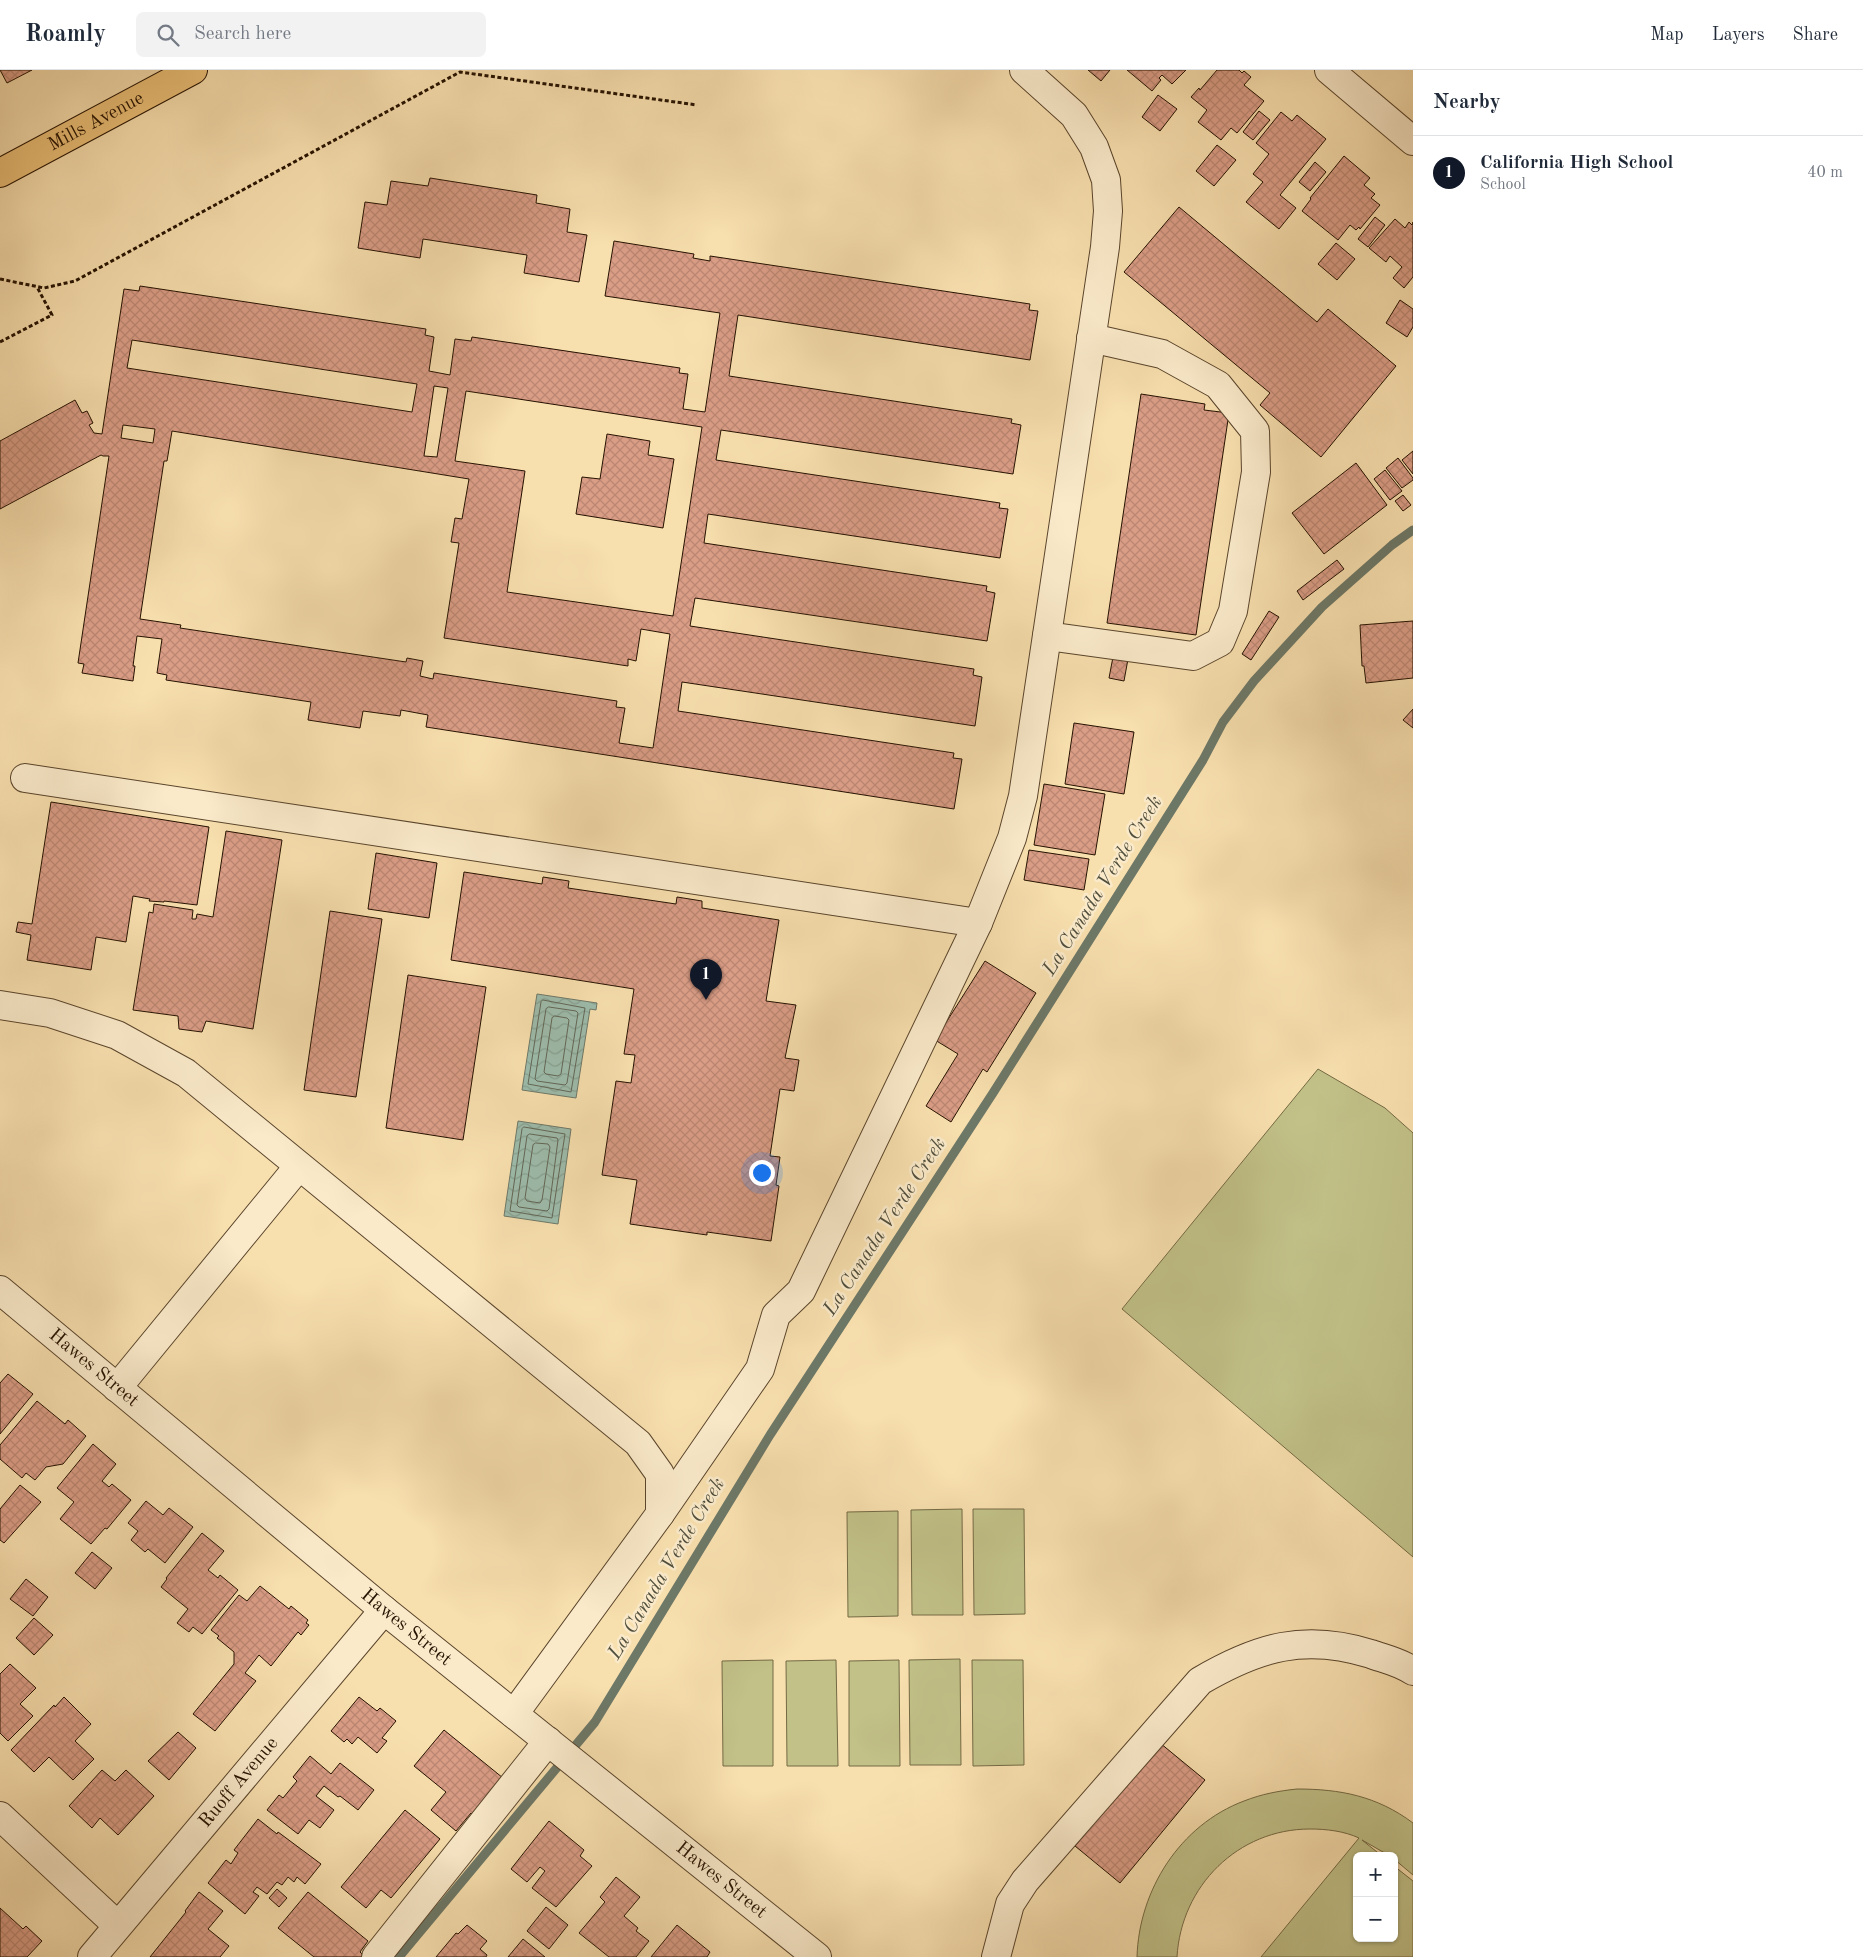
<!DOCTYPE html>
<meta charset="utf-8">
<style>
body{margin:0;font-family:"Old Standard TT",serif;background:#f2f2f3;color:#1f2937}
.controls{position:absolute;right:15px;bottom:15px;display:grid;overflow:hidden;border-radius:8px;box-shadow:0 1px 4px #0004}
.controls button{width:45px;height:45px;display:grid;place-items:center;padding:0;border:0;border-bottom:1px solid #e0e1e3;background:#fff;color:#1f2937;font:25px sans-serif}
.you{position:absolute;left:761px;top:1102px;width:18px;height:18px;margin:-12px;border:4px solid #fff;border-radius:50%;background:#1a73e8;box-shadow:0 0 0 8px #1a73e833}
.badge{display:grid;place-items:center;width:32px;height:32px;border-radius:50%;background:#111827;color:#fff;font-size:16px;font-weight:700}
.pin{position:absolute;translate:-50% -41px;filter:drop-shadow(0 1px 2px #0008)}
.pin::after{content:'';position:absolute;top:26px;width:18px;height:15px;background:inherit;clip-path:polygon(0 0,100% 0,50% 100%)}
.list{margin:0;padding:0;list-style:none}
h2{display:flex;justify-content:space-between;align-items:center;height:65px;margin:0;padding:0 20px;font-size:21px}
h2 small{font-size:16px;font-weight:400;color:#747a83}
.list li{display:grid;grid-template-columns:32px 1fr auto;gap:15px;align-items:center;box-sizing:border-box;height:75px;padding:0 20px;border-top:1px solid #e0e1e3}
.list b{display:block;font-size:19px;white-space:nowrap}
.list p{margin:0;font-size:16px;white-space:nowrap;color:#747a83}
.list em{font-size:16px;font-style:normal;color:#747a83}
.icon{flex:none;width:28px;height:28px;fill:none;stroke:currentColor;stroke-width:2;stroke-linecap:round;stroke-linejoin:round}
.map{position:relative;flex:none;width:1413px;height:1887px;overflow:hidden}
header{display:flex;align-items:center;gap:30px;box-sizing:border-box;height:70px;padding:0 25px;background:#fff;border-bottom:1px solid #e0e1e3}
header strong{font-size:24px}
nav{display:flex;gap:28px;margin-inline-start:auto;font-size:18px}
.search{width:350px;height:45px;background:#f2f2f3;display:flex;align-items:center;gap:12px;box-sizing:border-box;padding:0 18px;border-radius:8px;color:#747a83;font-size:19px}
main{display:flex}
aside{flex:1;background:#fff}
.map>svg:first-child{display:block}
</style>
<header>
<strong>Roamly</strong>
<div class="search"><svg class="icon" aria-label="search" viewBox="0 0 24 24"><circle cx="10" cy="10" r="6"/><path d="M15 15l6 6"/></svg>Search here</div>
<nav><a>Map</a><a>Layers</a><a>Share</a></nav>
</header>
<main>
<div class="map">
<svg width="1413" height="1887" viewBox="0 0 1413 1887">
<defs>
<pattern id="water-waves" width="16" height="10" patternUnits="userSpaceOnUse" patternTransform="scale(1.25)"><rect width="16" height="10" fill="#9dbcac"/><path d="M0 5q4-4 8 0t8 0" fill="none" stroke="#87a192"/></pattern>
<pattern id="building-cross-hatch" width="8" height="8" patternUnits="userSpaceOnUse" patternTransform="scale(1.25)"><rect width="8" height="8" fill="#da9d86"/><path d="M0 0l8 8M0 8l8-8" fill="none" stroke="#bb8672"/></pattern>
</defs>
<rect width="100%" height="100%" fill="#f8dfae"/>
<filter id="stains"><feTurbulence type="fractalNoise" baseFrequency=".004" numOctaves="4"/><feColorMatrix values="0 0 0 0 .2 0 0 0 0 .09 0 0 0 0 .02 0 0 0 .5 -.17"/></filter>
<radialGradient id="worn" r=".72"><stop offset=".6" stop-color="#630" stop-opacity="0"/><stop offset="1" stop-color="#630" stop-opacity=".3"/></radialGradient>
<path fill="#c1c188" stroke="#746a44" d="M1318,999L1385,1038L1413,1063V1487L1122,1239Z
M962,1439L963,1545H912L911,1440Z
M973,1439H1024L1025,1544L974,1545Z
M898,1441V1546L848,1547L847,1442Z
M960,1589L961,1695H910L909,1590Z
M773,1590V1696H723L722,1591Z
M836,1590L838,1696H787L786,1591Z
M899,1590L900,1696H849V1591Z
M972,1590H1023L1024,1695L973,1696Z
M1297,1719C1340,1719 1377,1726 1413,1753V1805L1394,1789V1786H1390L1362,1770L1382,1786H1357V1868H1394V1796L1413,1811V1887H1261L1359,1768C1344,1761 1326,1759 1310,1759C1238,1759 1181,1816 1177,1887H1137C1139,1820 1180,1755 1244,1731C1262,1724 1278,1721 1297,1719Z"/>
<path fill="url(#water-waves)" stroke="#6d7867" d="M537,924L597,933L596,940L590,939L576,1028L522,1020Z
M518,1051L571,1059L558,1154L504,1146Z"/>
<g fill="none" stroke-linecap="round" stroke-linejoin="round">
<path stroke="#626756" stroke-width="1" d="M543,930L585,938L571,1022L528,1014L541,932Z
M549,937L576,941L578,943L567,1013L565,1015L537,1011L535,1009L546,939Z
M555,946L567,948L569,950L561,1004L558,1006L546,1004L544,1002L552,948Z
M524,1057L565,1064L552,1148L510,1141L522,1059Z
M530,1064L557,1068L558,1070L549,1139L547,1141L519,1137L517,1135L527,1066Z
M536,1073L548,1074L550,1077L542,1130L540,1133L527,1131L525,1128L533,1075Z"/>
<path stroke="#6d7867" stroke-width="9" d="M399,1887L595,1652L770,1365L993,1023L1203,690L1223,652L1254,611L1322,537L1392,475L1413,460"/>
</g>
<path fill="url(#building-cross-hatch)" stroke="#261200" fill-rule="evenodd" d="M0,0H32L7,13Z
M1088,0H1110L1101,11Z
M1127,0H1186L1172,14L1162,5L1159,8L1161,10L1152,21Z
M1217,0H1239L1242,3L1244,1L1251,7L1244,15L1264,31L1237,63L1231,58L1221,70L1198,52L1207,40L1191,27L1199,18L1200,20Z
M1158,25L1177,39L1160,61L1142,47Z
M1259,41L1270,50L1253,70L1243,62Z
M1281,42L1292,51L1297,45L1326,69L1280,125L1296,138L1279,159L1246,132L1263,112L1253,104L1269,84L1256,73Z
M1217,75L1236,90L1214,116L1196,101Z
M1344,86L1370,108L1364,115L1375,124L1371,128L1380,135L1360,159L1359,157L1356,160L1350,155L1338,170L1302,141L1311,129L1310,128Z
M1315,92L1326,102L1310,121L1299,112Z
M430,108L537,125L536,133L570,139L567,162L587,165L579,212L524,203L527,185L423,169L420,188L358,178L365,132L387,135L391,111L428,116Z
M1179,137L1317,252L1328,239L1396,296L1321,387L1260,335L1270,323L1124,202Z
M1375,147L1385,155L1368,177L1358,169Z
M1395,149L1405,158L1409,152L1412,155L1413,152V207L1404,218L1393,208L1402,197L1390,186L1386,192L1369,178Z
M614,171L694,184L693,188L710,191V186L1030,234L1029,240L1038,241L1030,290L738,245L729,306L1012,349L1011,353L1021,355L1013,404L721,360L716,390L1000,433L999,438L1008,439L1000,488L708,444L704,473L987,516L986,521L995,523L987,571L695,528L690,556L974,599L973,605L982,607L975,656L682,612L678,641L954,683L953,688L962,689L954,739L426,657L428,645L401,640L400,646L363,641L360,658L308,650L311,632L166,610L167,605L157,603L162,569L137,566L133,596H135L133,611L82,603L84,594L78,593L109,386H103L101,385L0,439V371L75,330L82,343L87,341L93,353L89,355L94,363L102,364L124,219L139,221L140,216L426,259L425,265L434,267L429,301L450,305L455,269L471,271L472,267L680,298L679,303L688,304L683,339L705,342L720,243L605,226ZM132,270L417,314L412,342L127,298ZM434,316L448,318L437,387L424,386ZM466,321L702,357L673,546L507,522L525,401L455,391ZM123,355L155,359L153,373L121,368ZM172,361L469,409L462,449L455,448L451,472L459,473L444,568L628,596V589L636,591L641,559L670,564L653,678L619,673L625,638L616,637L617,631L434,603L433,609L420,606L423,591L407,588L406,592L180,558L181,555L140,549L164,391H167Z
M1336,173L1355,189L1337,210L1318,194Z
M1400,230L1413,239V257L1407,267L1386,253Z
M1141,324L1205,334L1204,340L1229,343L1196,565L1107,553Z
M607,364L650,371L648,385L674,389L663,458L576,444L582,407L600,409Z
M1413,381V404L1402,390Z
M1398,388L1413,408V410L1402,418L1386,398Z
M1356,393L1387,435L1324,484L1292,443Z
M1385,400L1402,421L1390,430L1374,409Z
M1403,425L1411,435L1403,441L1395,431Z
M1337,490L1344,499L1303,530L1297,521Z
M1269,541L1279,547L1251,590L1242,584Z
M1413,551V608L1366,613L1364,596H1362L1360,555Z
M1113,587L1128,589L1124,611L1109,608Z
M1413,639V658L1403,650Z
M1074,653L1134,662L1124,724L1065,714Z
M1044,714L1105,724L1095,785L1034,775Z
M51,732L209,757L197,835L164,831V832L149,831L150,829L133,826L126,872L96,867L91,900L27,890L31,865L16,862L18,852L32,854Z
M226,761L282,770L253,959L206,951L202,962L179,959L178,946L133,940L149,842L153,843L154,834L193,840L192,849H196L197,844L213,847Z
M1029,780L1089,789L1084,820L1024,810Z
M376,783L437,793L429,848L368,839Z
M464,802L542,814L543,807L569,811L568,818L676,834L677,827L702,831V838L779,850L766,931L796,935L785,988L799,990L794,1021L780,1019L770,1086L780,1087L776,1115L779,1116L771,1171L707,1162V1165L630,1154L637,1110L602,1105L616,1011L631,1013L635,985L624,984L634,919L451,890Z
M330,841L382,849L356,1027L304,1020Z
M985,891L1036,923L987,1002L983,999L951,1052L926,1036L958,984L935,970Z
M408,905L486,917L463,1070L386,1058Z
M8,1304L33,1324L0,1364V1313Z
M37,1331L65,1354L68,1350L86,1366L63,1394L46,1397L35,1410L26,1403L22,1408L0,1389V1375Z
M93,1374L116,1394L102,1411L109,1417L112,1414L131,1430L107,1459L105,1458L91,1474L60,1449L74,1432L57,1418Z
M20,1415L41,1432L4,1473L0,1470V1439Z
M146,1431L163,1445L169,1438L193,1457L165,1493L148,1479L145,1482L131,1470L138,1461L128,1453Z
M202,1463L224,1481L208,1500L218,1508L220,1505L238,1520L202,1564L193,1557L189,1562L177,1553L188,1539L161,1517L167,1509L166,1508Z
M92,1482L112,1498L95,1519L75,1503Z
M26,1509L48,1527L33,1546L10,1529Z
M260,1516L289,1539L291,1536L308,1550L306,1553L309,1555L301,1565L298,1562L271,1596L259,1585L245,1603L256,1611L215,1661L193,1644L234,1594V1582L217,1568L219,1566L211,1560L239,1525L247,1531Z
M34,1548L53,1565L34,1585L16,1568Z
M10,1594L36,1618L20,1634L33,1646L8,1671L0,1663V1604Z
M64,1627L91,1654L75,1671L94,1689L73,1710L49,1687L34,1702L11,1680L54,1635L55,1637Z
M359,1627L377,1641L380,1638L396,1651L382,1668L387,1671L377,1683L358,1667L352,1674L347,1669L344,1672L331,1661Z
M444,1660L503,1708L473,1745L471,1743L456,1761L431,1740L446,1722L414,1696Z
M178,1662L196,1678L169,1710L148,1691Z
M1160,1673L1205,1710L1120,1813L1075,1776Z
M310,1686L331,1704L340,1693L374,1720L358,1740L340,1726L338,1727L324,1716L316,1726L334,1740L320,1758L309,1750L298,1764L267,1740L279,1725L283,1728L297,1711L293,1707Z
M102,1700L115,1711L126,1700L154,1726L118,1765L100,1748L92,1758L69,1736Z
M405,1740L440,1769L391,1828L381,1820L366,1838L341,1817Z
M258,1749L277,1764L278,1762L321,1794L305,1814L297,1807L294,1812L288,1807L282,1815L277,1812L267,1824L257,1817L253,1822L259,1826L245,1844L208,1813L226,1790L231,1794L238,1783L234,1780Z
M549,1751L584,1780L580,1786L592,1796L556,1837L532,1818L545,1801L540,1797L527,1812L511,1799Z
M616,1807L640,1827L624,1846L638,1858L636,1861L649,1871L636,1887H609L579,1863L605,1832L600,1827Z
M277,1819L287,1828L279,1837L269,1828Z
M199,1822L223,1841L208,1859L229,1876L220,1887H150L186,1842L185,1841Z
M308,1822L368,1871L360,1882L365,1887H314L278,1858Z
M546,1837L568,1855L549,1879L527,1861Z
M0,1838L23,1859L26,1856L42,1871L27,1887H0Z
M467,1855L487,1871L480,1879L487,1885L486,1887H436L456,1863L458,1864Z
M677,1855L710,1882L707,1887H651Z
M523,1869L545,1887H508Z"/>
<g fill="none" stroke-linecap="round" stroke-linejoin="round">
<g stroke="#5a452c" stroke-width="30">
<g id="minor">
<path d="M1329,0L1413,71"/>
<path d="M1047,566L1193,586L1220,572L1233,541L1256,402L1255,361L1218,315L1162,284L1091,268"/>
<path d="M25,708L978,853"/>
<path d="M0,935L50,943L117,965L186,1003L638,1373L660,1404V1444"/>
<path id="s1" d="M0,1220L384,1540L817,1887"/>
<path d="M117,1318L299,1096"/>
<path d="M514,1644L660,1444L760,1299L776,1245L801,1221L978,853L1012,768L1023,726L1105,177L1108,141L1106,110L1094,77L1074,45L1024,0"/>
<path d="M0,1746L117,1855"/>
<path id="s2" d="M92,1887L384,1540"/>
<path d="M376,1887L548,1671"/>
<path d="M996,1887L1010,1834L1025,1811L1200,1611C1258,1577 1305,1563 1371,1584C1385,1589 1400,1592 1413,1601"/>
</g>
</g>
<g stroke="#261200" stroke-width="30">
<g id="major">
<path id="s3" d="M0,103L193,0"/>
</g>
</g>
<path stroke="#261200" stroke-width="3" stroke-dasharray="4 2.5" stroke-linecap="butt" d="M0,209L44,218L75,211L460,2L697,35
M0,272L52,245L37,217"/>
<use href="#minor" stroke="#faeaca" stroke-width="28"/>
<use href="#major" stroke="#ecc077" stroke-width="28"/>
</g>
<g text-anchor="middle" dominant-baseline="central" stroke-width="5" stroke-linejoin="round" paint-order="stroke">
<g font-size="19" fill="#261200" stroke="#faeaca">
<text stroke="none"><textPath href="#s3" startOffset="109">Mills Avenue</textPath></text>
<text stroke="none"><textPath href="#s1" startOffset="122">Hawes Street</textPath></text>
<text stroke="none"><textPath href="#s1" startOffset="528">Hawes Street</textPath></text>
<text stroke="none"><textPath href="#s2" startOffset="228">Ruoff Avenue</textPath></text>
<text stroke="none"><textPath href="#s1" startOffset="932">Hawes Street</textPath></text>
</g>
<g font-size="20" font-style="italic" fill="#504e3c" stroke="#faeaca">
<text transform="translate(1103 816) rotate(-58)">La Canada Verde Creek</text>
<text transform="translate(885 1157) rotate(-57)">La Canada Verde Creek</text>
<text transform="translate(667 1499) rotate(-59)">La Canada Verde Creek</text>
</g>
</g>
<rect width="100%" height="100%" filter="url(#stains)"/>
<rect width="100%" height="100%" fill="url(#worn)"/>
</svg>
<div class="controls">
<button>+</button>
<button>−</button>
</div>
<div class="you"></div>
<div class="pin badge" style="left:706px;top:930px">1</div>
</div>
<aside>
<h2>Nearby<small></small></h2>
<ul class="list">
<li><span class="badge">1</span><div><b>California High School</b><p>School</p></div><em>40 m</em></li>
</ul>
</aside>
</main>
